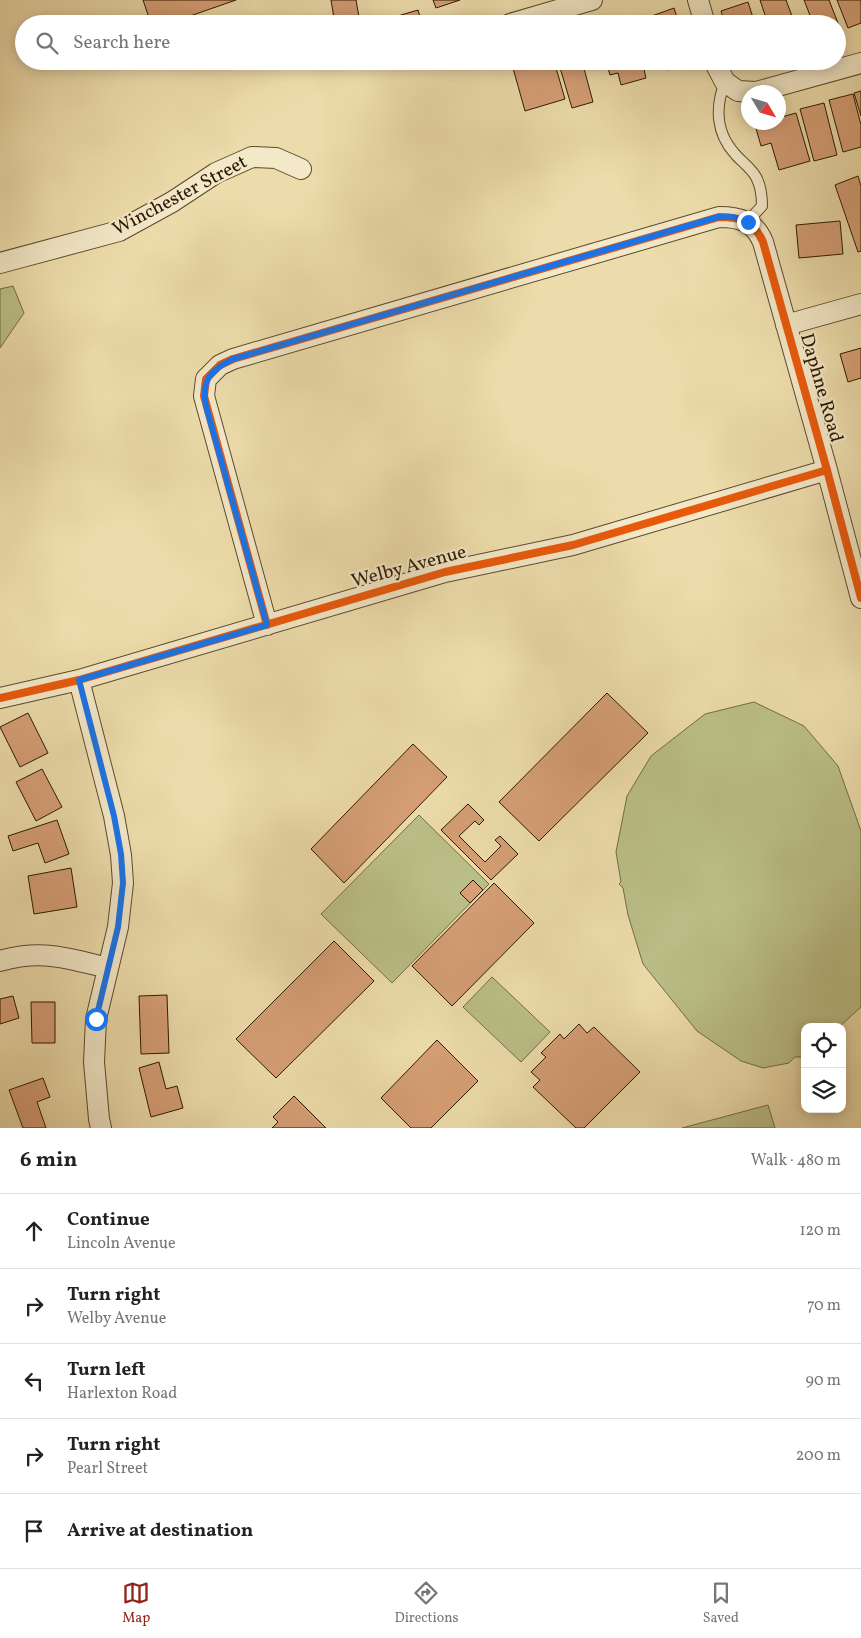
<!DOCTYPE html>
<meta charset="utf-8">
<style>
body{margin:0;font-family:Vollkorn,serif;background:#f6f6f6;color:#222}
.controls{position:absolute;right:15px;bottom:15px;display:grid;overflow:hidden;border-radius:10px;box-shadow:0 2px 12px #0003}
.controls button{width:45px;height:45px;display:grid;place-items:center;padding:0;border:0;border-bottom:1px solid #e0e0e0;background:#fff;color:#222;font:25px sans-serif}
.compass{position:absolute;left:741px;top:85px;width:45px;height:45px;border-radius:50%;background:#fff;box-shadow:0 2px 12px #0003;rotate:128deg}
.stop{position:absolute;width:15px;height:15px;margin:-11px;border:4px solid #1a73e8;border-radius:50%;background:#fff}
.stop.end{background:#1a73e8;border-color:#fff;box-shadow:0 1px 5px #0008}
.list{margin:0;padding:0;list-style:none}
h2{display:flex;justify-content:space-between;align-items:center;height:65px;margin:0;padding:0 20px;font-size:21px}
h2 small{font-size:16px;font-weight:400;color:#767676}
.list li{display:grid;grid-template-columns:32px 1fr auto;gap:15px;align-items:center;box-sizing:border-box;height:75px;padding:0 20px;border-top:1px solid #e0e0e0}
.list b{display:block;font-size:19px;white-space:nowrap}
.list p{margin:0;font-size:16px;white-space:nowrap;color:#767676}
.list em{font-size:16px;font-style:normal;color:#767676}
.icon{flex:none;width:28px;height:28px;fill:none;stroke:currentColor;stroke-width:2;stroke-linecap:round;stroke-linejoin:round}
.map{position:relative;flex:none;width:861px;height:1128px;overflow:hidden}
.search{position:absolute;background:#fff;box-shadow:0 2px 12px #0003;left:15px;right:15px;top:15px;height:55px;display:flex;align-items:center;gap:12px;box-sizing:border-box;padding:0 18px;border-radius:28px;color:#767676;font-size:19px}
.sheet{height:440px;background:#fff}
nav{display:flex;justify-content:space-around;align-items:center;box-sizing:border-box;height:70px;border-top:1px solid #e0e0e0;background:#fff;font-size:14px;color:#767676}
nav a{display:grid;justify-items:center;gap:2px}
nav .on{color:#8f2418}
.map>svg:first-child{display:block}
</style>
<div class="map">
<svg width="861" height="1128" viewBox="0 0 861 1128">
<rect width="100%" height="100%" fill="#eddcab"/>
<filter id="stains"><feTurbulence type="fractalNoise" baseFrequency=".004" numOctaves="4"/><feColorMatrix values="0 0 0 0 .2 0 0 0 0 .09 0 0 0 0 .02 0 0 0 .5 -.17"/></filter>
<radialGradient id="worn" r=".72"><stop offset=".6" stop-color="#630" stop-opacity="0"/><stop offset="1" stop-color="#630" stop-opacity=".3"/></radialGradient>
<path fill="#bbbf87" stroke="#736c44" d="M13,286L24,313L0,348V289Z
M754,702L804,726L838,766L861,831V1007L839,1027H805V1057H795L789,1063L763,1068L741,1061L697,1031L643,964L628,915L623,888L619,884L621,882L616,852L627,796L651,756L705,714Z
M419,815L489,884L392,983L321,914Z
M492,977L550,1032L521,1062L463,1007Z
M768,1105L775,1128H682Z"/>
<path fill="#d69f76" stroke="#2b1901" d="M143,0H236L167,24H151Z
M331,0H356L360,23L335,24Z
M433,0H460L436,8Z
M760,0H786L795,24H768Z
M804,0H829L841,31L837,32V24H801L800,22L811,18Z
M837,0H861V23L848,28Z
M748,2L755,24H725L721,11Z
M674,8L679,24H639L638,21Z
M418,10L422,24H392L391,18Z
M404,61H427L406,68Z
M511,61H554L565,99L525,111Z
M558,61H582L593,102L572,108Z
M606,61H642L646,78L621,85L618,73L610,75Z
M665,61H691L692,62L668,70Z
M861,91V116L854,93Z
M853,94L861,125V147L843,152L829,100Z
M824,103L837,155L814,161L800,109Z
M796,113L810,161L779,170L771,143L761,146L755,125L764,122H778V118Z
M858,176L861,186V251L858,252L835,185Z
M840,221L843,254L799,258L796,225Z
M861,348V378L848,382L840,354Z
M607,693L648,733L539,841L499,802Z
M28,713L48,753L20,767L0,727Z
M413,744L447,777L344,883L311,849Z
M42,769L62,807L36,821L16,782Z
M468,804L484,820L479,825L475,821L459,836L485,862L501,846L495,840L500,836L518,854L491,880L441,830Z
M57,820L69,854L45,863L38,843L13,851L8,836Z
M71,868L77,907L34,914L28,876Z
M473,880L483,890L470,903L460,893Z
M494,883L534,923L452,1006L412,966Z
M334,941L374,981L276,1078L236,1039Z
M167,995L169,1053L141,1054L139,996Z
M13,996L19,1018L0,1024V999Z
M31,1002H55V1043H32Z
M579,1024L587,1033L594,1027L640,1072L584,1128H576L533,1087L540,1080L531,1072L546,1057L541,1053L560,1034L564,1039Z
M437,1040L478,1081L431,1128H411L381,1098Z
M159,1062L166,1089L177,1086L183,1108L151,1117L139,1068Z
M43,1078L50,1097L37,1102L46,1128H23L9,1090Z
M294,1096L326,1128H272L278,1122L273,1117Z"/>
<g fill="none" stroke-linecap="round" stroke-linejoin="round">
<g stroke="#5c4a2c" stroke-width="12">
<path id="service" d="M725,82C715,107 716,133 735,154C741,161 751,168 756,177C761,186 762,196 762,206L747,222"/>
</g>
<g stroke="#5c4a2c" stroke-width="22">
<path id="minor" d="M698,0L705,24
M510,24L592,0
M714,61L725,82L738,91L756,92L861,63
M0,263L119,231L172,202L216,173L252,157L276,158L301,169
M786,325L861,304
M267,625L204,396L206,379L220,365L233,359L719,217C740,217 754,221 763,242L827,470L861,598
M79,680L114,816L121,855L123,883L118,927L96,1019L94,1062L99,1119L101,1128
M0,698L79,680L445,572L573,545L827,470
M0,961C42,949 67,958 108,968"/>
</g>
<use href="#service" stroke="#f3e8c8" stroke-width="10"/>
<use href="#minor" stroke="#f3e8c8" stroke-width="20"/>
<g stroke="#f3e8c8" stroke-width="11">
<path id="cycleway" d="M267,625L204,396L206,379L220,365L233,359L719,217C740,217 754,221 763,242L827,470L861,598
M0,698L79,680L445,572L573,545L827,470"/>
</g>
<use href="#cycleway" stroke="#e8590c" stroke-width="8"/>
</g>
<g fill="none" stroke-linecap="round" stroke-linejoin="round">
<path stroke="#1a73e8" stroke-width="6" d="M96,1019L118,927L123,883L121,854L114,816L79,680L267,625L206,406C201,381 210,370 233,359L718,217H733L748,222"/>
</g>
<g text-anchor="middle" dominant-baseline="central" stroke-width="4.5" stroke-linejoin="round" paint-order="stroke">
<g font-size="19" fill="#2b1901" stroke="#f3e8c8">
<text transform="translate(180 196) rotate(-28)">Winchester Street</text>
<text transform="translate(821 388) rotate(74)">Daphne Road</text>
<text transform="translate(409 567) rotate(-15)">Welby Avenue</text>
</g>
</g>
<rect width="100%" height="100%" filter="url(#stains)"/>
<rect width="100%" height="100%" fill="url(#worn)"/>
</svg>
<div class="controls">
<button><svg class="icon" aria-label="locate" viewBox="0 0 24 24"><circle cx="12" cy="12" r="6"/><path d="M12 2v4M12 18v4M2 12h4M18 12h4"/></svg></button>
<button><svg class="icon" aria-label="layers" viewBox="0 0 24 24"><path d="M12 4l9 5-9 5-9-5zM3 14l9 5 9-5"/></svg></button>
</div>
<svg class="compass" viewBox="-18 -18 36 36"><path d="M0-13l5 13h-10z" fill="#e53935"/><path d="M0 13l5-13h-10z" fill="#767676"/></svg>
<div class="stop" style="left:96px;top:1019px"></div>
<div class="stop end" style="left:748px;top:222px"></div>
<div class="search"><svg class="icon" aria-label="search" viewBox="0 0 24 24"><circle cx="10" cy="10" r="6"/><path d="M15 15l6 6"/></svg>Search here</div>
</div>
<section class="sheet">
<h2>6 min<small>Walk · 480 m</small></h2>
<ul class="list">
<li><svg class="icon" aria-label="ahead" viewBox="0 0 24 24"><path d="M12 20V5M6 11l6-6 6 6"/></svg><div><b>Continue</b><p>Lincoln Avenue</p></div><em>120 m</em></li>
<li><svg class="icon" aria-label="right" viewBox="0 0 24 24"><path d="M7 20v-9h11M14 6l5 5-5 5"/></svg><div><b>Turn right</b><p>Welby Avenue</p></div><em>70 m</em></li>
<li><svg class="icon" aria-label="left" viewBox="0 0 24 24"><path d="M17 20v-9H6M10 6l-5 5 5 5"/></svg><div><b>Turn left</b><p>Harlexton Road</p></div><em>90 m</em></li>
<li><svg class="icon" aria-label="right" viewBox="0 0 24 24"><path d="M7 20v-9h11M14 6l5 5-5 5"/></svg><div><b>Turn right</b><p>Pearl Street</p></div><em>200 m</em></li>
<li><svg class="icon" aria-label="arrive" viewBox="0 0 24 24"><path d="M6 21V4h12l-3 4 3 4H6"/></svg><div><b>Arrive at destination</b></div></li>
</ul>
</section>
<nav>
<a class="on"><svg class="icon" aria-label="map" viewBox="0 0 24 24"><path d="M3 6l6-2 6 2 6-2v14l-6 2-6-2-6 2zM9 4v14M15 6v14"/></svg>Map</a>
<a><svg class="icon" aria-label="directions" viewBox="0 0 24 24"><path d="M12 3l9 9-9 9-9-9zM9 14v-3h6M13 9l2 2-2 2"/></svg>Directions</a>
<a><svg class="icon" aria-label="saved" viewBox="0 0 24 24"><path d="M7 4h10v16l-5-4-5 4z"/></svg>Saved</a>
</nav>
